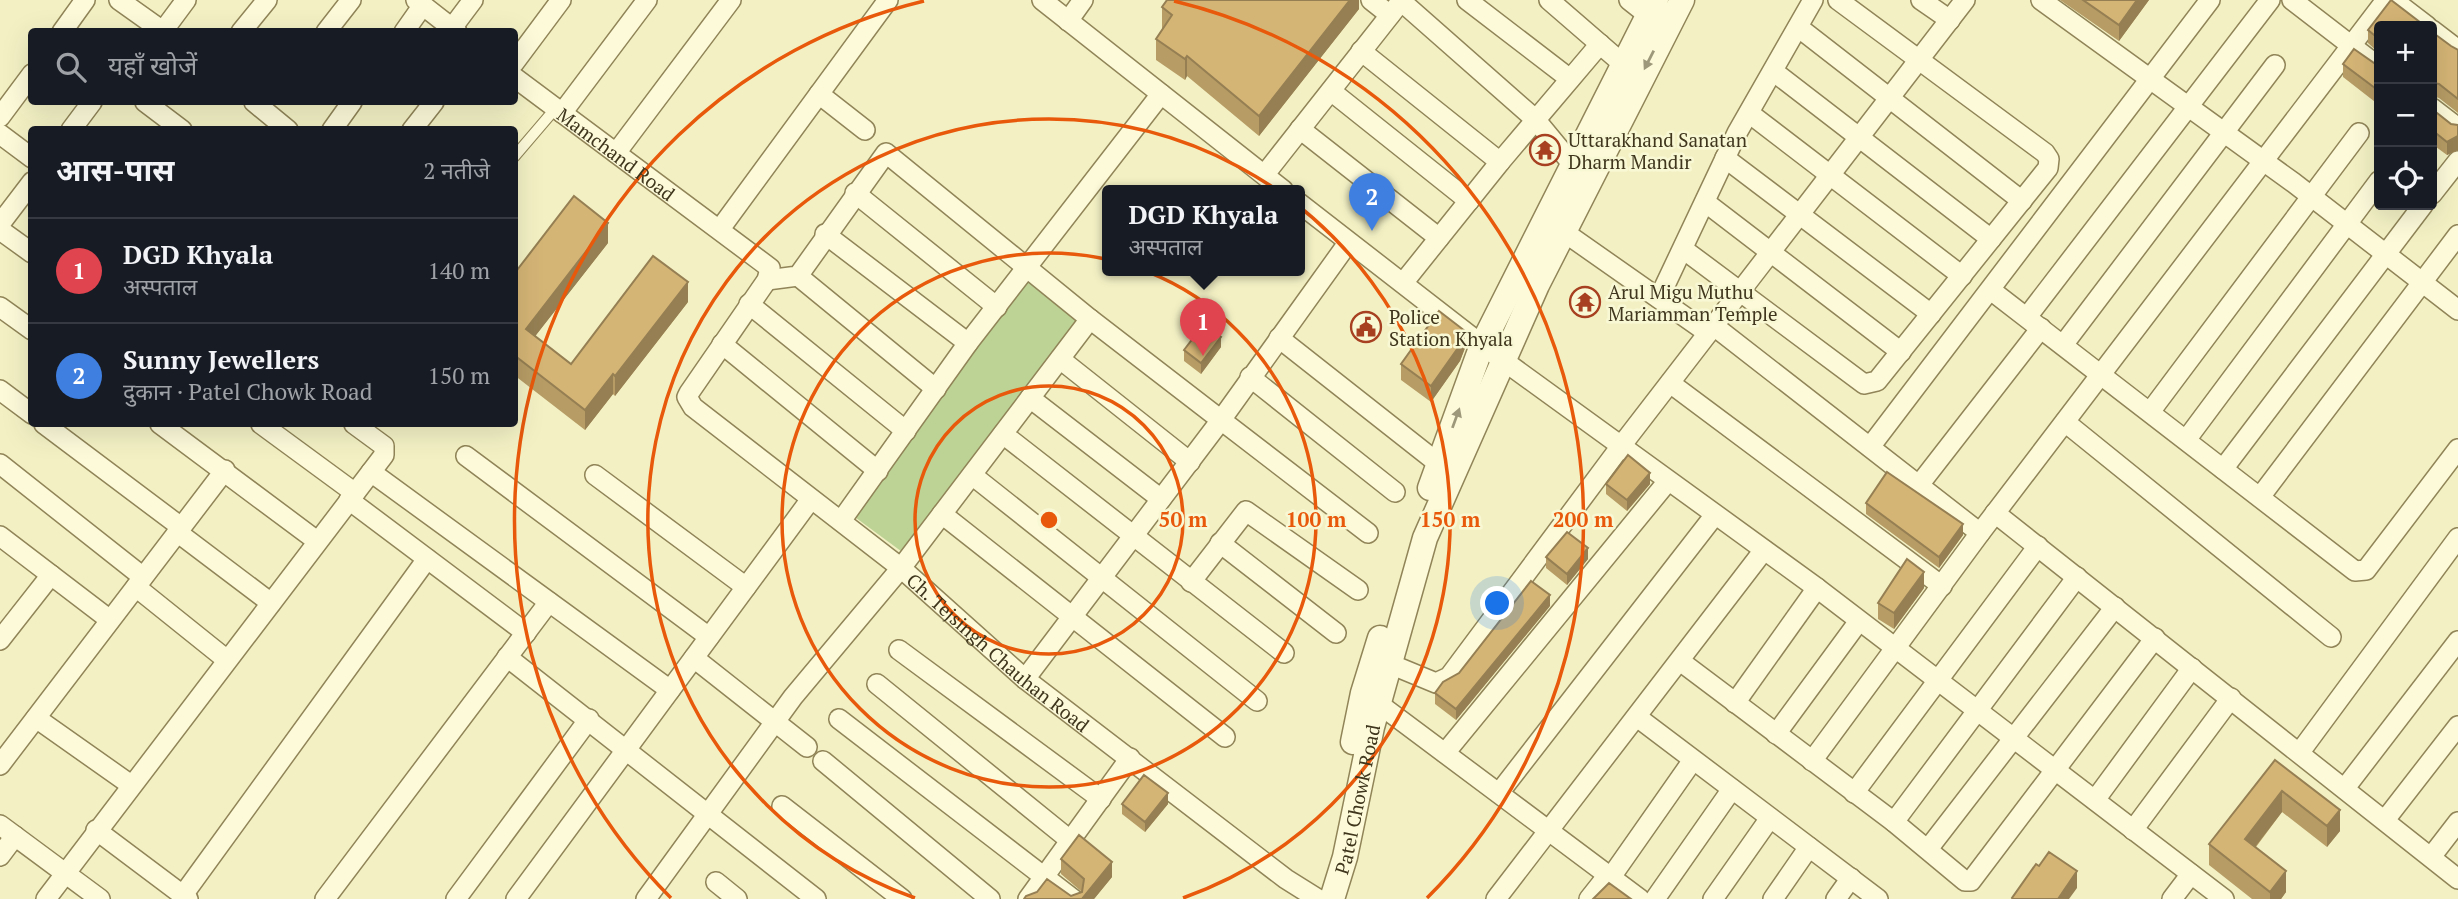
<!DOCTYPE html>
<html lang="hi">
<meta charset="utf-8">
<style>
body{margin:0;font-family:"PT Serif","Noto Sans Devanagari",serif;background:#242831;color:#f1f3f6}
.controls{position:absolute;right:21px;top:21px;display:grid;overflow:hidden;border-radius:7px;box-shadow:0 7px 28px #0002}
.controls button{width:63px;height:63px;display:grid;place-items:center;padding:0;border:0;border-bottom:2px solid #363941;background:#171b24;color:#f1f3f6;font:35px sans-serif}
.you{position:absolute;left:1498px;top:604px;width:24px;height:24px;margin:-18px;border:5px solid #fff;border-radius:50%;background:#1a73e8;box-shadow:0 0 0 10px #1a73e833}
.badge{display:grid;place-items:center;width:46px;height:46px;border-radius:50%;background:#0b8043;color:#fff;font-size:23px;font-weight:700}
.pin{position:absolute;translate:-50% -58px;filter:drop-shadow(0 2px 4px #0008)}
.pin::after{content:'';position:absolute;top:37px;width:24px;height:21px;background:inherit;clip-path:polygon(0 0,100% 0,50% 100%)}
.popup{position:absolute;left:1102px;top:185px;width:203px;height:91px;box-sizing:border-box;display:grid;place-content:center;border-radius:7px;background:#171b24;filter:drop-shadow(0 2px 5px #0005);font-size:23px;white-space:nowrap;color:#9ea1a6}
.popup b{font-size:26px;color:#f1f3f6}
.popup::after{content:'';position:absolute;left:50%;top:100%;margin-left:-14px;border:14px solid transparent;border-top-color:#171b24}
.list{margin:0;padding:0;list-style:none}
h2{display:flex;justify-content:space-between;align-items:center;height:91px;margin:0;padding:0 28px;font-size:30px}
h2 small{font-size:23px;font-weight:400;color:#9ea1a6}
.list li{display:grid;grid-template-columns:46px 1fr auto;gap:21px;align-items:center;box-sizing:border-box;height:105px;padding:0 28px;border-top:2px solid #363941}
.list b{display:block;font-size:26px;white-space:nowrap}
.list p{margin:0;font-size:23px;white-space:nowrap;color:#9ea1a6}
.list em{font-size:23px;font-style:normal;color:#9ea1a6}
.icon{flex:none;width:38px;height:38px;fill:none;stroke:currentColor;stroke-width:2;stroke-linecap:round;stroke-linejoin:round}
.map{position:relative;flex:none;width:2458px;height:899px;overflow:hidden}
.search{position:absolute;background:#171b24;box-shadow:0 7px 28px #0002;left:28px;top:28px;width:490px;height:77px;display:flex;align-items:center;gap:18px;box-sizing:border-box;padding:0 24px;border-radius:7px;color:#9ea1a6;font-size:26px}
.panel{position:absolute;background:#171b24;box-shadow:0 7px 28px #0002;left:28px;top:126px;width:490px;height:301px;border-radius:7px}
.map>svg:first-child{display:block}
</style>
<div class="map">
<svg width="2458" height="899" viewBox="0 0 2458 899">
<rect width="100%" height="100%" fill="#f3f1c4"/>
<path fill="#bdd396" d="M1021,271L1081,317L909,557L848,512Z"/>
<g fill="none" stroke-linecap="round" stroke-linejoin="round">
<g stroke="#908458" stroke-width="12">
<path id="service" d="M514,157L555,109"/>
</g>
<g stroke="#908458" stroke-width="22">
<g id="minor">
<path d="M119,0L164,32"/>
<path d="M416,0L457,32"/>
<path d="M1042,0L1283,190"/>
<path d="M1371,0L1390,15"/>
<path d="M1467,0L1570,79"/>
<path d="M1549,0L1623,64"/>
<path d="M1629,0L1648,15"/>
<path d="M1921,0L1950,20"/>
<path d="M2041,0L2294,183L2458,310"/>
<path d="M2292,0L2379,67"/>
<path d="M2393,0L2427,26"/>
<path d="M1401,1L1535,119L1573,165"/>
<path d="M1068,21L1083,0"/>
<path d="M1798,27L2022,201"/>
<path d="M452,28L473,0"/>
<path d="M2432,30L2458,50"/>
<path d="M163,31L186,0"/>
<path d="M62,32L85,0"/>
<path d="M241,32L267,0"/>
<path d="M326,32L351,0"/>
<path d="M404,32L423,5"/>
<path d="M1361,51L1500,162"/>
<path d="M514,63L561,0"/>
<path d="M1773,71L1991,239"/>
<path id="s1" d="M514,77L770,268L767,280L689,393L687,397L693,407L901,568L1025,679L1286,879L1318,899"/>
<path d="M1331,91L1469,201"/>
<path d="M819,94L865,130"/>
<path d="M145,102L182,130"/>
<path d="M254,102L288,130"/>
<path d="M2432,108L2458,128"/>
<path d="M562,113L647,0"/>
<path d="M1749,113L1962,276"/>
<path d="M0,117L32,74"/>
<path d="M1300,129L1439,238"/>
<path d="M71,130L92,102"/>
<path d="M332,130L352,102"/>
<path d="M412,130L434,102"/>
<path d="M0,134L32,158"/>
<path d="M616,153L731,0"/>
<path d="M1725,158L1931,314"/>
<path d="M1265,174L1402,0"/>
<path d="M855,193L997,307"/>
<path d="M2432,194L2458,161"/>
<path d="M1705,202L1901,352"/>
<path d="M1299,203L1482,345L1817,588L2224,899"/>
<path d="M0,224L32,182"/>
<path d="M1554,225L1708,333"/>
<path d="M720,229L888,0"/>
<path d="M0,230L32,253"/>
<path d="M825,234L968,343"/>
<path d="M1348,243L1221,420L1368,533"/>
<path d="M1683,249L1864,384L1877,381L2048,168L2049,159L2045,153L1838,0"/>
<path d="M798,276L936,389"/>
<path d="M767,280L798,276L886,153L1090,319L1221,420L1025,679"/>
<path d="M1403,283L1500,162L1600,44"/>
<path d="M1992,291L2355,571L2366,570L2458,449"/>
<path d="M1659,298L1737,133L1813,0"/>
<path d="M749,304L906,431"/>
<path d="M0,307L32,330"/>
<path d="M2027,317L2270,0"/>
<path d="M1714,326L1980,533"/>
<path d="M1279,338L1439,464"/>
<path d="M722,344L878,471"/>
<path d="M2063,345L2275,65"/>
<path d="M1060,359L1190,462"/>
<path d="M1250,377L1395,492"/>
<path d="M1670,383L1942,586"/>
<path d="M0,390L32,414"/>
<path d="M1030,398L1161,499"/>
<path d="M2150,412L2359,133"/>
<path d="M2065,422L2331,637"/>
<path d="M44,424L181,527"/>
<path d="M160,424L317,541"/>
<path d="M261,424L355,493"/>
<path d="M1003,434L1284,653"/>
<path d="M2186,440L2379,181"/>
<path d="M1870,447L2210,0"/>
<path d="M466,456L709,637"/>
<path d="M0,464L143,577"/>
<path d="M2223,469L2423,205"/>
<path d="M371,472L670,690"/>
<path d="M595,475L746,587"/>
<path d="M972,475L1257,701"/>
<path d="M1919,485L2041,328"/>
<path d="M2260,497L2458,235"/>
<path d="M349,500L526,633"/>
<path d="M1995,513L2458,879"/>
<path d="M942,514L1225,737"/>
<path d="M841,521L968,343L1161,94"/>
<path d="M177,532L271,603"/>
<path d="M0,536L110,620"/>
<path d="M1220,543L1336,633"/>
<path d="M1191,582L1246,511L1358,590"/>
<path d="M136,587L227,660"/>
<path d="M0,640L51,575"/>
<path d="M899,650L1101,799"/>
<path d="M507,657L816,899"/>
<path d="M694,658L807,747"/>
<path d="M1680,661L1894,822L1965,881H1971L2155,638"/>
<path d="M1390,664L1436,683L1449,677L1621,446L1965,0"/>
<path d="M877,684L1071,841"/>
<path d="M1735,703L1817,588"/>
<path d="M1379,704L1640,899"/>
<path d="M1637,717L1878,899"/>
<path d="M36,718L131,785"/>
<path d="M839,719L1073,899"/>
<path d="M1776,734L1859,621"/>
<path d="M2300,752L2458,538"/>
<path d="M1445,753L1668,481"/>
<path d="M823,761L990,899"/>
<path d="M1812,761L1980,533L2386,0"/>
<path d="M0,765L225,470"/>
<path d="M2345,788L2458,641"/>
<path d="M1499,793L1714,516"/>
<path d="M1854,793L2038,546"/>
<path d="M2095,800L2192,668"/>
<path d="M782,806L902,899"/>
<path d="M2385,820L2458,726"/>
<path d="M1894,822L2077,577"/>
<path d="M0,825L100,899"/>
<path d="M96,830L188,899"/>
<path d="M2133,830L2231,698"/>
<path d="M1928,849L2115,607"/>
<path d="M0,856L15,836"/>
<path d="M2431,857L2458,822"/>
<path d="M1611,877L1693,760"/>
<path d="M716,882L737,899"/>
<path d="M183,895L427,559"/>
<path d="M46,899L384,455V446L354,424"/>
<path d="M325,899L549,602"/>
<path d="M456,899L589,719"/>
<path d="M516,899L811,499"/>
<path d="M646,899L793,697L901,568L1090,319"/>
<path d="M1028,899L1130,758"/>
<path d="M1496,899L1764,550"/>
<path d="M1589,899L1608,875"/>
<path d="M1655,899L1732,789"/>
<path d="M1713,899L1770,818"/>
<path d="M1773,899L1809,847"/>
<path d="M1836,899L1851,878"/>
<path d="M2172,899L2191,874"/>
</g>
</g>
<g stroke="#908458" stroke-width="27">
<g id="tertiary">
<path d="M1430,488L1482,345L1656,0"/>
<path d="M1353,742L1363,693L1380,638"/>
<path id="s2" d="M1332,899L1345,857L1372,727L1425,538L1537,285L1682,0"/>
</g>
</g>
<use href="#service" stroke="#fcfad9" stroke-width="10"/>
<use href="#minor" stroke="#fcfad9" stroke-width="19"/>
<use href="#tertiary" stroke="#fcfad9" stroke-width="24"/>
</g>
<path fill="#b79c65" d="M1359,0V9L1259,136L1187,76L1185,80L1156,60V39L1163,29L1162,28V7Z
M2060,0H2149L2119,41Z
M2379,26V53L2368,43V30Z
M2432,32L2451,46L2458,50V113L2439,98L2432,96Z
M2343,64L2377,65L2379,64V105L2343,77Z
M2432,109L2451,124L2458,125V150L2447,155L2432,144Z
M608,243L535,336L571,364L688,302L615,396L613,394L585,430L514,375V274Z
M1221,347L1201,374L1184,361V350Z
M1465,348L1460,361L1431,402L1401,380V364Z
M1606,484H1650L1627,511L1606,494Z
M1866,503L1963,535L1939,568L1866,514Z
M1546,557L1588,559L1567,585L1546,568Z
M1924,588L1894,629L1878,619V603Z
M1550,606L1456,720L1435,704V693L1459,673Z
M2275,760L2340,831L2327,847L2282,812L2256,847L2286,892L2281,899H2252L2209,865V844Z
M1122,804H1168L1145,832L1122,814Z
M1061,859L1112,877L1094,899L1071,896L1082,892L1061,874Z"/>
<path fill="#957f53" d="M1350,0H1359V9L1259,136V116Z
M2137,0H2149L2119,41V25Z
M1187,56V76L1185,80V59Z
M2433,82V96H2432V83Z
M2458,136V150L2447,155V142Z
M608,223V243L526,348V329Z
M688,282V302L615,396V376Z
M1465,331V348L1460,361L1431,402V386Z
M1221,337V347L1201,374V363Z
M613,374V394L585,430V410Z
M1650,473V484L1627,511V500Z
M1963,524V535L1939,568V557Z
M1588,548V559L1567,585V574Z
M1924,572V588L1894,629V613Z
M1550,595V606L1456,720V709Z
M2282,791V812L2245,860V839Z
M1168,793V804L1145,832V822Z
M2340,810V831L2327,847V826Z
M1112,862V877L1094,899H1082Z
M2077,871V888L2069,899H2058Z
M2286,871V892L2281,899H2270V892Z"/>
<path fill="#d5b576" stroke="#957f53" stroke-width="2" d="M1167,0H1350L1259,116L1187,56L1185,59L1156,39L1172,15L1162,7Z
M2083,0H2137L2119,25Z
M2391,0L2425,26H2379V39L2368,30Z
M2432,32L2451,46L2458,50V99L2439,84L2432,83Z
M2354,49L2377,65L2379,64V91L2343,64Z
M2432,109L2451,124L2458,125V136L2447,142L2432,130Z
M574,196L608,223L526,329L571,364L653,256L688,282L615,376L613,374L585,410L514,355V274Z
M1439,311L1465,331L1460,345L1431,386L1401,364Z
M1204,324L1221,337L1201,363L1184,350Z
M1628,455L1650,473L1627,500L1606,484Z
M1887,472L1963,524L1939,557L1866,503Z
M1567,532L1588,548L1567,574L1546,557Z
M1907,559L1924,572L1894,613L1878,603Z
M1531,581L1550,595L1456,709L1435,693L1443,682L1459,673Z
M2275,760L2340,810L2327,826L2282,791L2245,839L2286,871L2270,892L2209,844Z
M1144,775L1168,793L1145,822L1122,804Z
M1079,835L1112,862L1082,899H1024L1026,896L1037,892L1047,879L1071,896L1082,892L1084,879L1061,859Z
M2049,852L2077,871L2058,899H2013L2012,898L2036,864L2039,866Z
M1609,883L1631,899H1593Z"/>
<defs><path id="oneway-solid" d="M-6-.8H1V-3.2L6.5 0L1 3.2V.8H-6Z" transform="scale(1.75)"/></defs>
<g fill="#9e987b">
<use href="#oneway-solid" transform="translate(1649 60) rotate(117)"/>
<use href="#oneway-solid" transform="translate(1456 418) rotate(-70)"/>
</g>
<g fill="none" stroke="#e8590c" stroke-width="3.5">
<circle cx="1049" cy="520" r="134"/>
<circle cx="1049" cy="520" r="267"/>
<path d="M915 898A401 401 0 1 1 1183 898"/>
<path d="M671 898A534 534 0 0 1 924 1M1174 1A534 534 0 0 1 1427 898"/>
</g>
<defs>
<g id="temple-ring" transform="scale(1.575)"><circle r="9.5" fill="#f9f8d5" stroke="#a74020" stroke-width="1.5"/><path d="M0-6L5-2H3V0L6.5 2.5H4V6H1.5V3h-3V6H-4V2.5H-6.5L-3 0V-2H-5Z" fill="#a74020"/></g>
<g id="civic-ring" transform="scale(1.575)"><circle r="9.5" fill="#f9f8d5" stroke="#a74020" stroke-width="1.5"/><path d="M-.6-6.5H3V-4.5H.6V-3L4-1V1h2V6H-6V1h2V-1L-.6-3ZM-1.2 2.5V6h2.4V2.5Z" fill="#a74020"/></g>
</defs>
<g fill-rule="evenodd">
<use href="#temple-ring" x="1545" y="150"/>
<use href="#temple-ring" x="1585" y="302"/>
<use href="#civic-ring" x="1366" y="327"/>
</g>
<g text-anchor="middle" dominant-baseline="central" stroke-width="5" stroke-linejoin="round" paint-order="stroke">
<g font-size="19" fill="#3f361d" stroke="#f9f8d5" text-anchor="start">
<text x="1568" y="139">Uttarakhand Sanatan<tspan x="1568" dy="22">Dharm Mandir</tspan></text>
<text x="1608" y="291">Arul Migu Muthu<tspan x="1608" dy="22">Mariamman Temple</tspan></text>
<text x="1389" y="316">Police<tspan x="1389" dy="22">Station Khyala</tspan></text>
</g>
<g font-size="19" fill="#3f361d" stroke="#f9f8d5">
<text stroke="none"><textPath href="#s1" startOffset="128">Mamchand Road</textPath></text>
<text stroke="none"><textPath href="#s1" startOffset="877">Ch. Tejsingh Chauhan Road</textPath></text>
<text stroke="none"><textPath href="#s2" startOffset="103">Patel Chowk Road</textPath></text>
</g>
</g>
<circle cx="1049" cy="520" r="10" fill="#e8590c" stroke="#f9f8d5" stroke-width="3.5"/>
<g font-size="21" text-anchor="middle" font-weight="bold" fill="#e8590c" stroke="#f9f8d5" stroke-width="5" stroke-linejoin="round" paint-order="stroke">
<text x="1183" y="527">50 m</text>
<text x="1316" y="527">100 m</text>
<text x="1450" y="527">150 m</text>
<text x="1583" y="527">200 m</text>
</g>
</svg>
<div class="controls">
<button>+</button>
<button>−</button>
<button><svg class="icon" aria-label="locate" viewBox="0 0 24 24"><circle cx="12" cy="12" r="6"/><path d="M12 2v4M12 18v4M2 12h4M18 12h4"/></svg></button>
</div>
<div class="you"></div>
<div class="pin badge" style="left:1203px;top:356px;background:#e0444e">1</div>
<div class="popup"><b>DGD Khyala</b>अस्पताल</div>
<div class="pin badge" style="left:1372px;top:231px;background:#3f7fe0">2</div>
<div class="search"><svg class="icon" aria-label="search" viewBox="0 0 24 24"><circle cx="10" cy="10" r="6"/><path d="M15 15l6 6"/></svg>यहाँ खोजें</div>
<section class="panel">
<h2>आस-पास<small>2 नतीजे</small></h2>
<ul class="list">
<li><span class="badge" style="background:#e0444e">1</span><div><b>DGD Khyala</b><p>अस्पताल</p></div><em>140 m</em></li>
<li><span class="badge" style="background:#3f7fe0">2</span><div><b>Sunny Jewellers</b><p>दुकान · Patel Chowk Road</p></div><em>150 m</em></li>
</ul>
</section>
</div>
